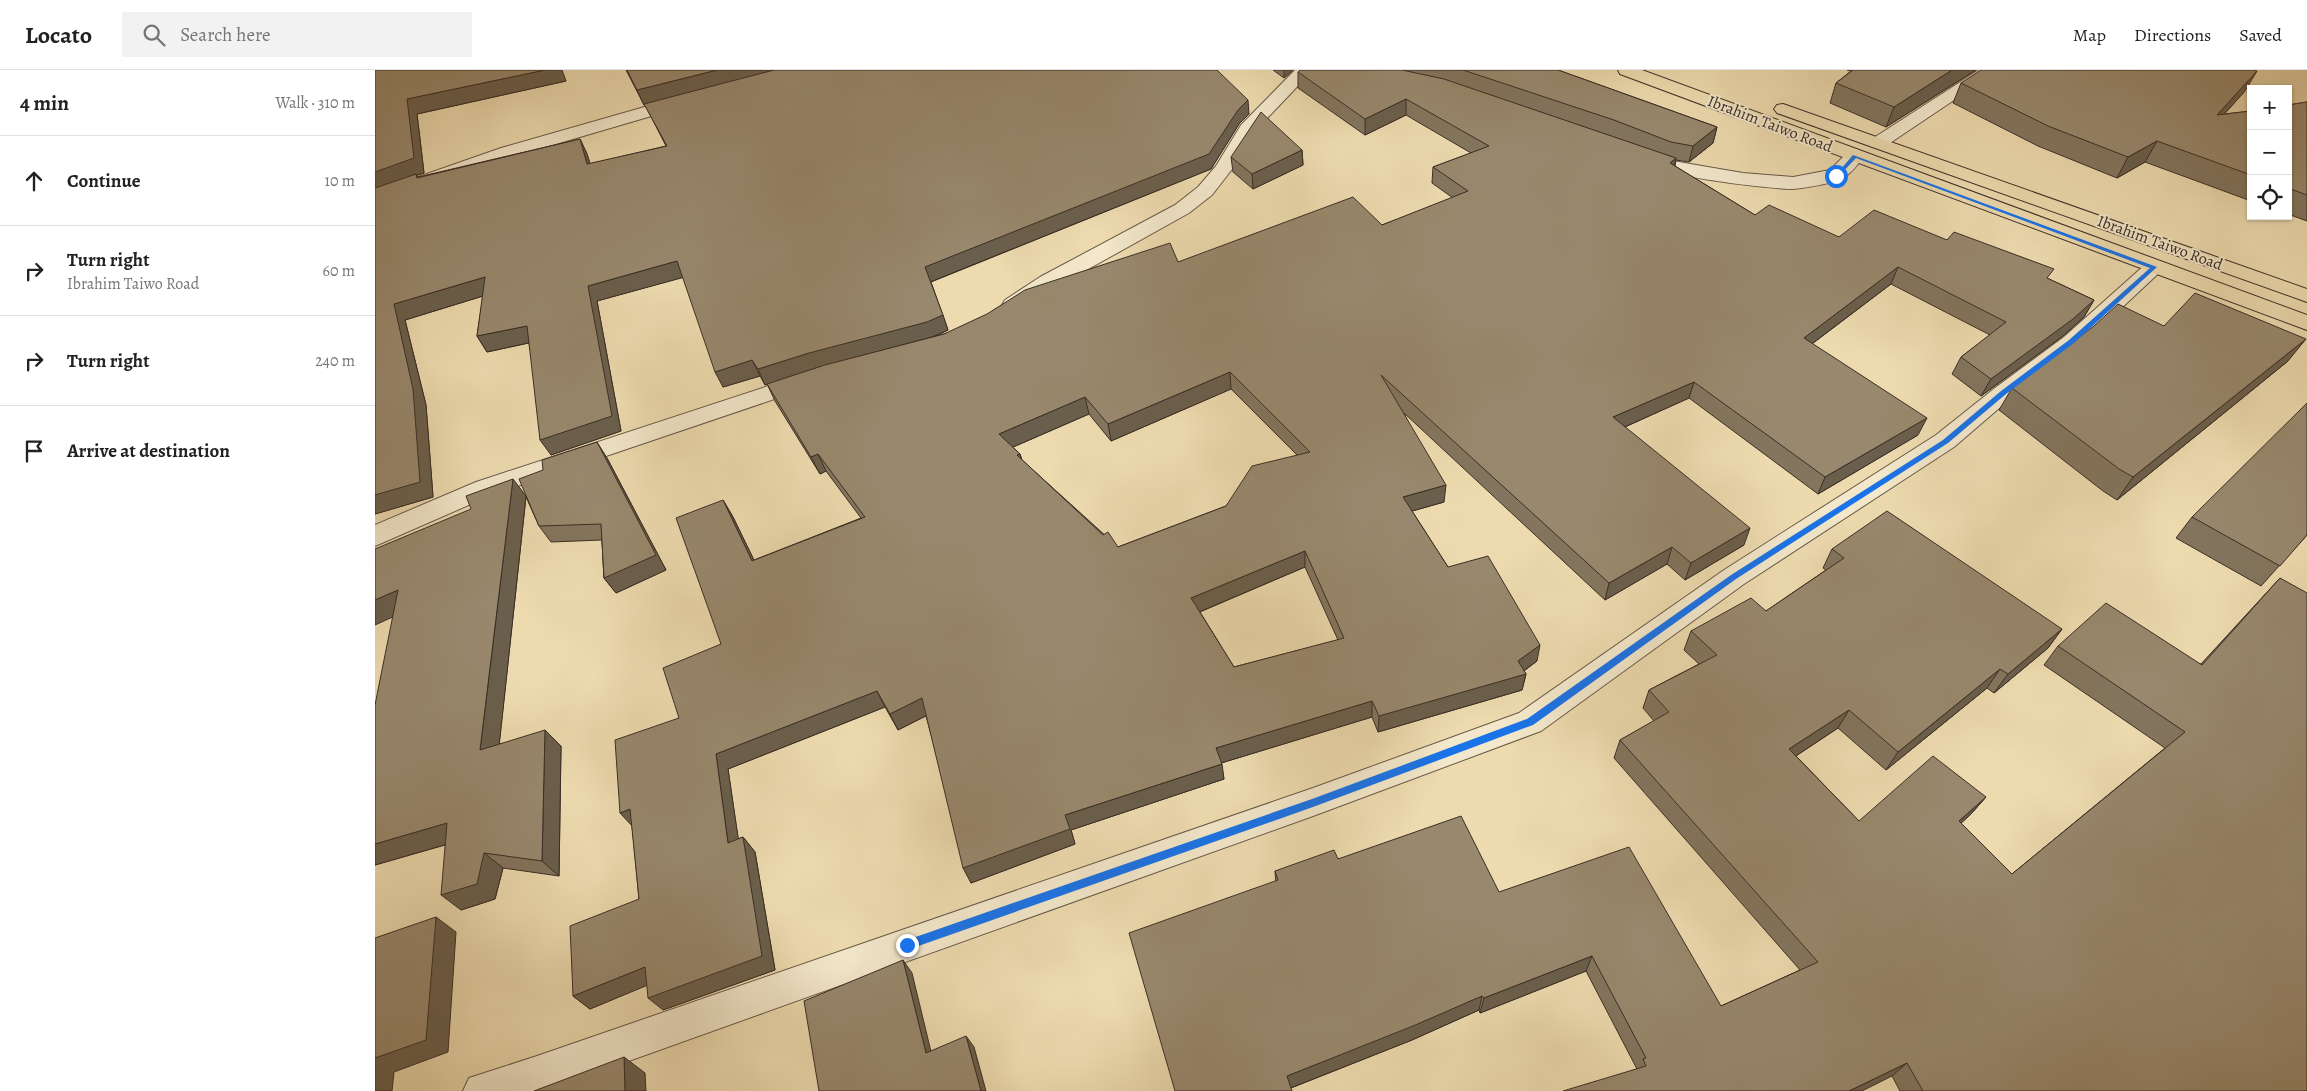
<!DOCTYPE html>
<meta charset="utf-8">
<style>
body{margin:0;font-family:Alegreya,serif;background:#f2f2f2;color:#222}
.controls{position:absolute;right:15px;top:15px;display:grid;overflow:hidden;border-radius:0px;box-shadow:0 1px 4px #0004}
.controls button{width:45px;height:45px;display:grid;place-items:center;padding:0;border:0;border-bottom:1px solid #e0e0e0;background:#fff;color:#222;font:25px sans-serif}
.stop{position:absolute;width:15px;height:15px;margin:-11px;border:4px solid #1a73e8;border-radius:50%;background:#fff}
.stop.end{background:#1a73e8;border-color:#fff;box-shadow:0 1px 5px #0008}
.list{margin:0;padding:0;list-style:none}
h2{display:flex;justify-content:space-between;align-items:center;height:65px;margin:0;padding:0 20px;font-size:21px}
h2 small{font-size:16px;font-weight:400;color:#767676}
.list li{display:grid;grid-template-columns:32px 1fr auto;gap:15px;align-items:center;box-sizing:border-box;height:90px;padding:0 20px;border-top:1px solid #e0e0e0}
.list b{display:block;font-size:19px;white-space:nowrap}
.list p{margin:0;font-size:16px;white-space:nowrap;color:#767676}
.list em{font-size:16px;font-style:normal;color:#767676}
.icon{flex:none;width:28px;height:28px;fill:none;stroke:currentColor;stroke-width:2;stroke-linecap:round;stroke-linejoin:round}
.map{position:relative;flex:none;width:1932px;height:1021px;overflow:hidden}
header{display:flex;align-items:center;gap:30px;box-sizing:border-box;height:70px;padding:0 25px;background:#fff;border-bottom:1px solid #e0e0e0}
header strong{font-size:24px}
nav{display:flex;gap:28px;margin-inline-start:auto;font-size:18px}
.search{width:350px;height:45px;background:#f2f2f2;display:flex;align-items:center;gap:12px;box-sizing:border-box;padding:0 18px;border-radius:0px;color:#767676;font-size:19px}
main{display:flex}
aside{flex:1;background:#fff}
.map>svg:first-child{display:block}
</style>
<header>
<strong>Locato</strong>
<div class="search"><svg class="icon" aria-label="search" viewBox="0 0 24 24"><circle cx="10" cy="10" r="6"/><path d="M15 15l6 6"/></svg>Search here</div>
<nav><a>Map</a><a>Directions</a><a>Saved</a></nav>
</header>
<main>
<aside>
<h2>4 min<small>Walk · 310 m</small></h2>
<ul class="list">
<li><svg class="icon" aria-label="ahead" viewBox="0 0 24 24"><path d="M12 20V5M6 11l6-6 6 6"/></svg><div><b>Continue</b></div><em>10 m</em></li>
<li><svg class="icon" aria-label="right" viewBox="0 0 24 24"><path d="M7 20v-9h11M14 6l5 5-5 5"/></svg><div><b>Turn right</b><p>Ibrahim Taiwo Road</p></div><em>60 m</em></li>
<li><svg class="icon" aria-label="right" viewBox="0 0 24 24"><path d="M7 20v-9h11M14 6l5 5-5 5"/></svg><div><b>Turn right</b></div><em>240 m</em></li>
<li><svg class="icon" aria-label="arrive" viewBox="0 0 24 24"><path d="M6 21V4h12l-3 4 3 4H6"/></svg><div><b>Arrive at destination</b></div></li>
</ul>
</aside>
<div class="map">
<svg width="1932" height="1021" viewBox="0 0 1932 1021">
<rect width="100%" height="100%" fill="#eddbaf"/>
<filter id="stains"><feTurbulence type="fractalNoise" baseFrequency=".004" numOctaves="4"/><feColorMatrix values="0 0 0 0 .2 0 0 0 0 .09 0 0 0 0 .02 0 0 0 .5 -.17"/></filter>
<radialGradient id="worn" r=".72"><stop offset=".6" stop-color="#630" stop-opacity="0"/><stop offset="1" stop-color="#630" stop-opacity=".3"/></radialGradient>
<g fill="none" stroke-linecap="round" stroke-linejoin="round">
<g stroke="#685948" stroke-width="2">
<path id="minor" d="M920,0H938L879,62L858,98L837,125L814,143L681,217L646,240L638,242L630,240L627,235L630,230L665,207L800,135L823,117L841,96L866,55Z
M1604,0H1624L1509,77H1497L1494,73L1497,69Z
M308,26L314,27L317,31L314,35L140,86L0,135V122L126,78Z
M1265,80L1292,90L1368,103L1418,107L1455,100L1473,82H1487L1489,86C1484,93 1476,104 1468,108C1461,113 1425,119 1416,119C1389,118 1269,105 1256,86L1258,82Z
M1779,191L1786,193L1789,197L1786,201L1705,277L1636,328L1579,377L1369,514L1166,661L938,746L170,1021H88L94,1008L162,986L938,718L1144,643L1349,500L1561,365L1620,318L1689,267L1772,193Z
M430,304L438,306L442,311L438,316L119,424L0,476V455L101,412Z"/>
</g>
<g stroke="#3b2e26" stroke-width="2">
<path id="major" d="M1243,0H1267L1932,245V260L1245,4Z
M1408,34L1932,219V232L1402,43L1399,39L1402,35Z"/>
</g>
<use href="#minor" fill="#f3e8cb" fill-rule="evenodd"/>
<use href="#major" fill="#eddbaf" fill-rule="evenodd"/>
</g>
<path fill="#83755e" stroke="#3b2e26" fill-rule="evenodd" d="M0,0L191,11L42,44L49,103L42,105L43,107L205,69L212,84L215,94L291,76L270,35H269L251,0H842L874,44L864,54L836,99L556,212L573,260L559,267L803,192L1007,155L1078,128L1057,113L1058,97L1096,83L1031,45L990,65L923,18V2L925,0H1183L1342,57L1338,73L1314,92L1301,90L1300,96L1380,145L1464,167L1572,170L1674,209L1719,230L1709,247L1688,266L1606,326L1577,304L1586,287L1615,265L1516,214L1437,274L1543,365L1443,424L1314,328L1250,357L1369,475L1310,510L1292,494L1230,530L1029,343L1069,432L1037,441L1073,497L1162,591L1149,601L1151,604L1147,620L1003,662L997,647L846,693L849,709L696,760L700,774L596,813L551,646L523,660L510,637L353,699L363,769L368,767L380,782L400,900L288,940L272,915L215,939L198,926L264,829L257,755L245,743L304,648L346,574L348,430L358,447L379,490L486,448L451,401L445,404L400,331L392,314L390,315L385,306L348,317L308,207L222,231L246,361L176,385L154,273L112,282L102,266L108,226L30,250L51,335L58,427L0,444ZM856,319L922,385L851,436L743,477L647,390L645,384L638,377L714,344L736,371ZM930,497L963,570L859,597L825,542Z
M898,0H918L909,8Z
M1472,0H1601L1511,57L1455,33L1461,13L1476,1Z
M1586,13L1870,21L1849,44L1876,41V131L1770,92L1742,108L1663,76L1578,33Z
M1932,32V151L1913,144V35Z
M927,80L928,95L878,119L858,102L856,87Z
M1913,291L1742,430L1728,421L1624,340L1637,318Z
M232,388L291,500L241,523L229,508L227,470L176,472L164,456L151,427L124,674L186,676L184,806L128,798L120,829L86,840L70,775L0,795V635L151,426Z
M1817,447L1932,465L1886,516L1801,468Z
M1457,479L1687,559L1673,578L1619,623L1612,618L1511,700L1463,658L1421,686L1484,751L1611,727L1596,744L1586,753L1637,804L1790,678L1669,595L1683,576L1826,594L1905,508L1932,1021H1525L1517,1006L1262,999L1211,901L1105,943L1104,940L1037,970L916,1018L900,801L963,789L1124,822L1346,936L1425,900L1239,688L1245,670L1279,651L1268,638L1274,620L1324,594L1309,580L1316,561L1391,541L1451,500L1448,498Z"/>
<path fill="#6a5f4c" stroke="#3b2e26" d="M170,0H187L191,11L42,44L49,103L42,105L51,119L0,120V102L32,29Z
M342,0H402L269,35L262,20Z
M909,0H918L909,8Z
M1577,0H1601L1511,57L1519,37Z
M1882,1L1870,21L1830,66L1842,45Z
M1031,29V45L990,65V49Z
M873,30L874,44L864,54L836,99L555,212L550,197L863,40Z
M1342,57L1338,73L1314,92L1318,76Z
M205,69L212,84L220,109L212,94Z
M1782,71L1770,92L1742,108L1753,87Z
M927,80L928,95L878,119L877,104Z
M1301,88L1298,105L1295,93Z
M302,191L310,207L222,231L246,361L176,385L165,370L213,216Z
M1523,197L1516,214L1422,285L1429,268Z
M110,207L121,222L30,250L51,335L58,427L0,444V425L19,234Z
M1719,230L1709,247L1688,266L1606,326L1616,309Z
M568,245L573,260L557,267L441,298L390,315L383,299L434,283Z
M152,256L162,271L112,282L102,266Z
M1931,269L1913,291L1742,430L1758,407Z
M377,290L385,306L348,317L340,302Z
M855,302L856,319L736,371L733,354Z
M1319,312L1314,328L1234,364L1238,347Z
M710,327L714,344L629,381L624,364Z
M1552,348L1543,365L1443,424L1450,407Z
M222,372L232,388L291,500L241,523L229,508Z
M443,384L451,401L445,404L436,387Z
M645,384L650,401L642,385Z
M138,409L151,426L122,696L105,680Z
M1071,415L1069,432L1027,444L1028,427Z
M348,430L358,447L387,507L377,491Z
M1375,458L1369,475L1310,510L1316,493Z
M1297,477L1292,494L1230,530L1234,513Z
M930,481V497L819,544L816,528Z
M23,520L40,537L0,555V530Z
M1687,559L1673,578L1619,623L1633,604Z
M1165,575L1162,591L1140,607L1151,604L1147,620L1003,662L1004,646L1143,591Z
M1625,599L1612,618L1511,700L1523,682Z
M502,621L510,637L353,699L366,787L353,773L341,684Z
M547,628L554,644L523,660L515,644Z
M997,631V647L843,694L841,678Z
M1474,640L1463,658L1404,697L1414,679Z
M170,660L186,676L184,806L167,791Z
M847,694L849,709L696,760L700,774L596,813L588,798L690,745Z
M1611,727L1596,744L1570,768L1584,751Z
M255,739L259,758L245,743Z
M72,753L90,769L0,795V774Z
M368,767L380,782L400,900L288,940L273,928Z
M109,783L128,798L120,829L86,840L66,825Z
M61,847L81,862L73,982L19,1002L17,1021H0V988Z
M1217,886L1211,901L1105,943L1109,928Z
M528,890L537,903L559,994L551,983Z
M270,897L285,910L215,939L198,926Z
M1107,926L1104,940L1037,970L913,1019L912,1006Z
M591,966L599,977L611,1021H606Z
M249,987L270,1003L271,1021H250Z
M1532,993L1517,1006L1487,1021H1474Z"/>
<path fill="#98886d" stroke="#3b2e26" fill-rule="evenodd" d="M0,0H170L32,29L39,88L0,102Z
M252,0H342L262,20Z
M399,0H842L873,30L863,40L834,84L550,197L568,245L552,252L434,283L383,299L377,290L340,302L302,191L213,216L237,346L165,370L152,256L102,266L110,207L19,234L38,319L45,412L0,425V118L41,104L42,108L205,69L212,94L292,76L269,34Z
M925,0H1027L1069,9L1301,88L1295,93L1380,145L1394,135L1464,167L1499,140L1572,170L1579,162L1679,199L1672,208L1719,230L1698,249L1616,309L1586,287L1631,252L1523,197L1429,268L1552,348L1450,407L1319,312L1238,347L1375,458L1316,493L1297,477L1234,513L1006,305L1071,415L1028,427L1073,497L1113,486L1165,575L1143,591L1151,604L1004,646L997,631L841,678L847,694L690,745L695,759L588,798L547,628L515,644L502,621L341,684L353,773L368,767L387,886L273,928L270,897L198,926L195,856L264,829L255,739L245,743L240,670L304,648L288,598L346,574L301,448L348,430L377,491L490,447L443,384L436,387L392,314L450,295L569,264L612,244L650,220L795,173L803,192L978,127L1007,155L1093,121L1058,97L1114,76L1031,29L990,49L923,2ZM855,302L935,382L877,396L851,436L743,477L733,462L728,465L642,385L645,384L624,364L710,327L733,354ZM930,481L969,568L859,597L816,528Z
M1088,0H1183L1342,57L1318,76L1296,72L1239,50Z
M1478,0H1577L1519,37L1461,13Z
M1606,0H1878L1882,1L1842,45L1876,41V105L1782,71L1753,87L1673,56L1586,13Z
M1932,32V125L1913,118V35Z
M886,42L927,80L877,104L856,87Z
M1820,223L1931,269L1758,407L1744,399L1637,318L1719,256L1743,234L1789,256Z
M1932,333V465L1905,496L1817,447Z
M222,372L281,485L229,508L226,454L164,456L144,409L168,400L167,390Z
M138,409L105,680L170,660L167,791L109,783L102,814L66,825L72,753L0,774V635L23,520L0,530V479L96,439L91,426Z
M1512,441L1687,559L1633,604L1625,599L1523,682L1474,640L1414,679L1484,751L1558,686L1611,727L1584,751L1637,804L1810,662L1683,576L1731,533L1827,595L1905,508L1932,523V1021H1548L1532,993L1474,1021H1188L1271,996L1268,989L1271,988L1217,886L1109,928L1107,926L1038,956L912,1006L917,1021H800L754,863L903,810L900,801L959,780L963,789L1086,746L1124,822L1254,777L1346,936L1443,892L1245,670L1294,642L1274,620L1342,585L1316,561L1376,528L1391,541L1469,488L1457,479Z
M61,847L51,970L0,988V868Z
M528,890L551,983L591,966L606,1021H444L429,931Z
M249,987L250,1021H159Z"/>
<path fill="#1a73e8" d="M1478,85L1782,197L1699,273L1631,324L1573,373L1361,509L1158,655L938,737L532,880L528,879L526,875L532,870L937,729L1152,649L1356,505L1568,370L1626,321L1694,270L1775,198L1481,88L1463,107H1459Z"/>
<g text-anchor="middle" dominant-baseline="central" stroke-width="4" stroke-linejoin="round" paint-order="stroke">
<g font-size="16" fill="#3b2e26" stroke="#f3e8cb">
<text transform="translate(1395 54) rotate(21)">Ibrahim Taiwo Road</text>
<text transform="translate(1785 173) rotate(20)">Ibrahim Taiwo Road</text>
</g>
</g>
<rect width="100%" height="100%" filter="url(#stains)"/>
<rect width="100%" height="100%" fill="url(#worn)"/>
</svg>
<div class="controls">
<button>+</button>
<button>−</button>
<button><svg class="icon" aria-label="locate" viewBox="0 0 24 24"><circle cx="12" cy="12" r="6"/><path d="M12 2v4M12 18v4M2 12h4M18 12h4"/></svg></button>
</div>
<div class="stop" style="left:1461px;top:106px"></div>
<div class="stop end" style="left:532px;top:875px"></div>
</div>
</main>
